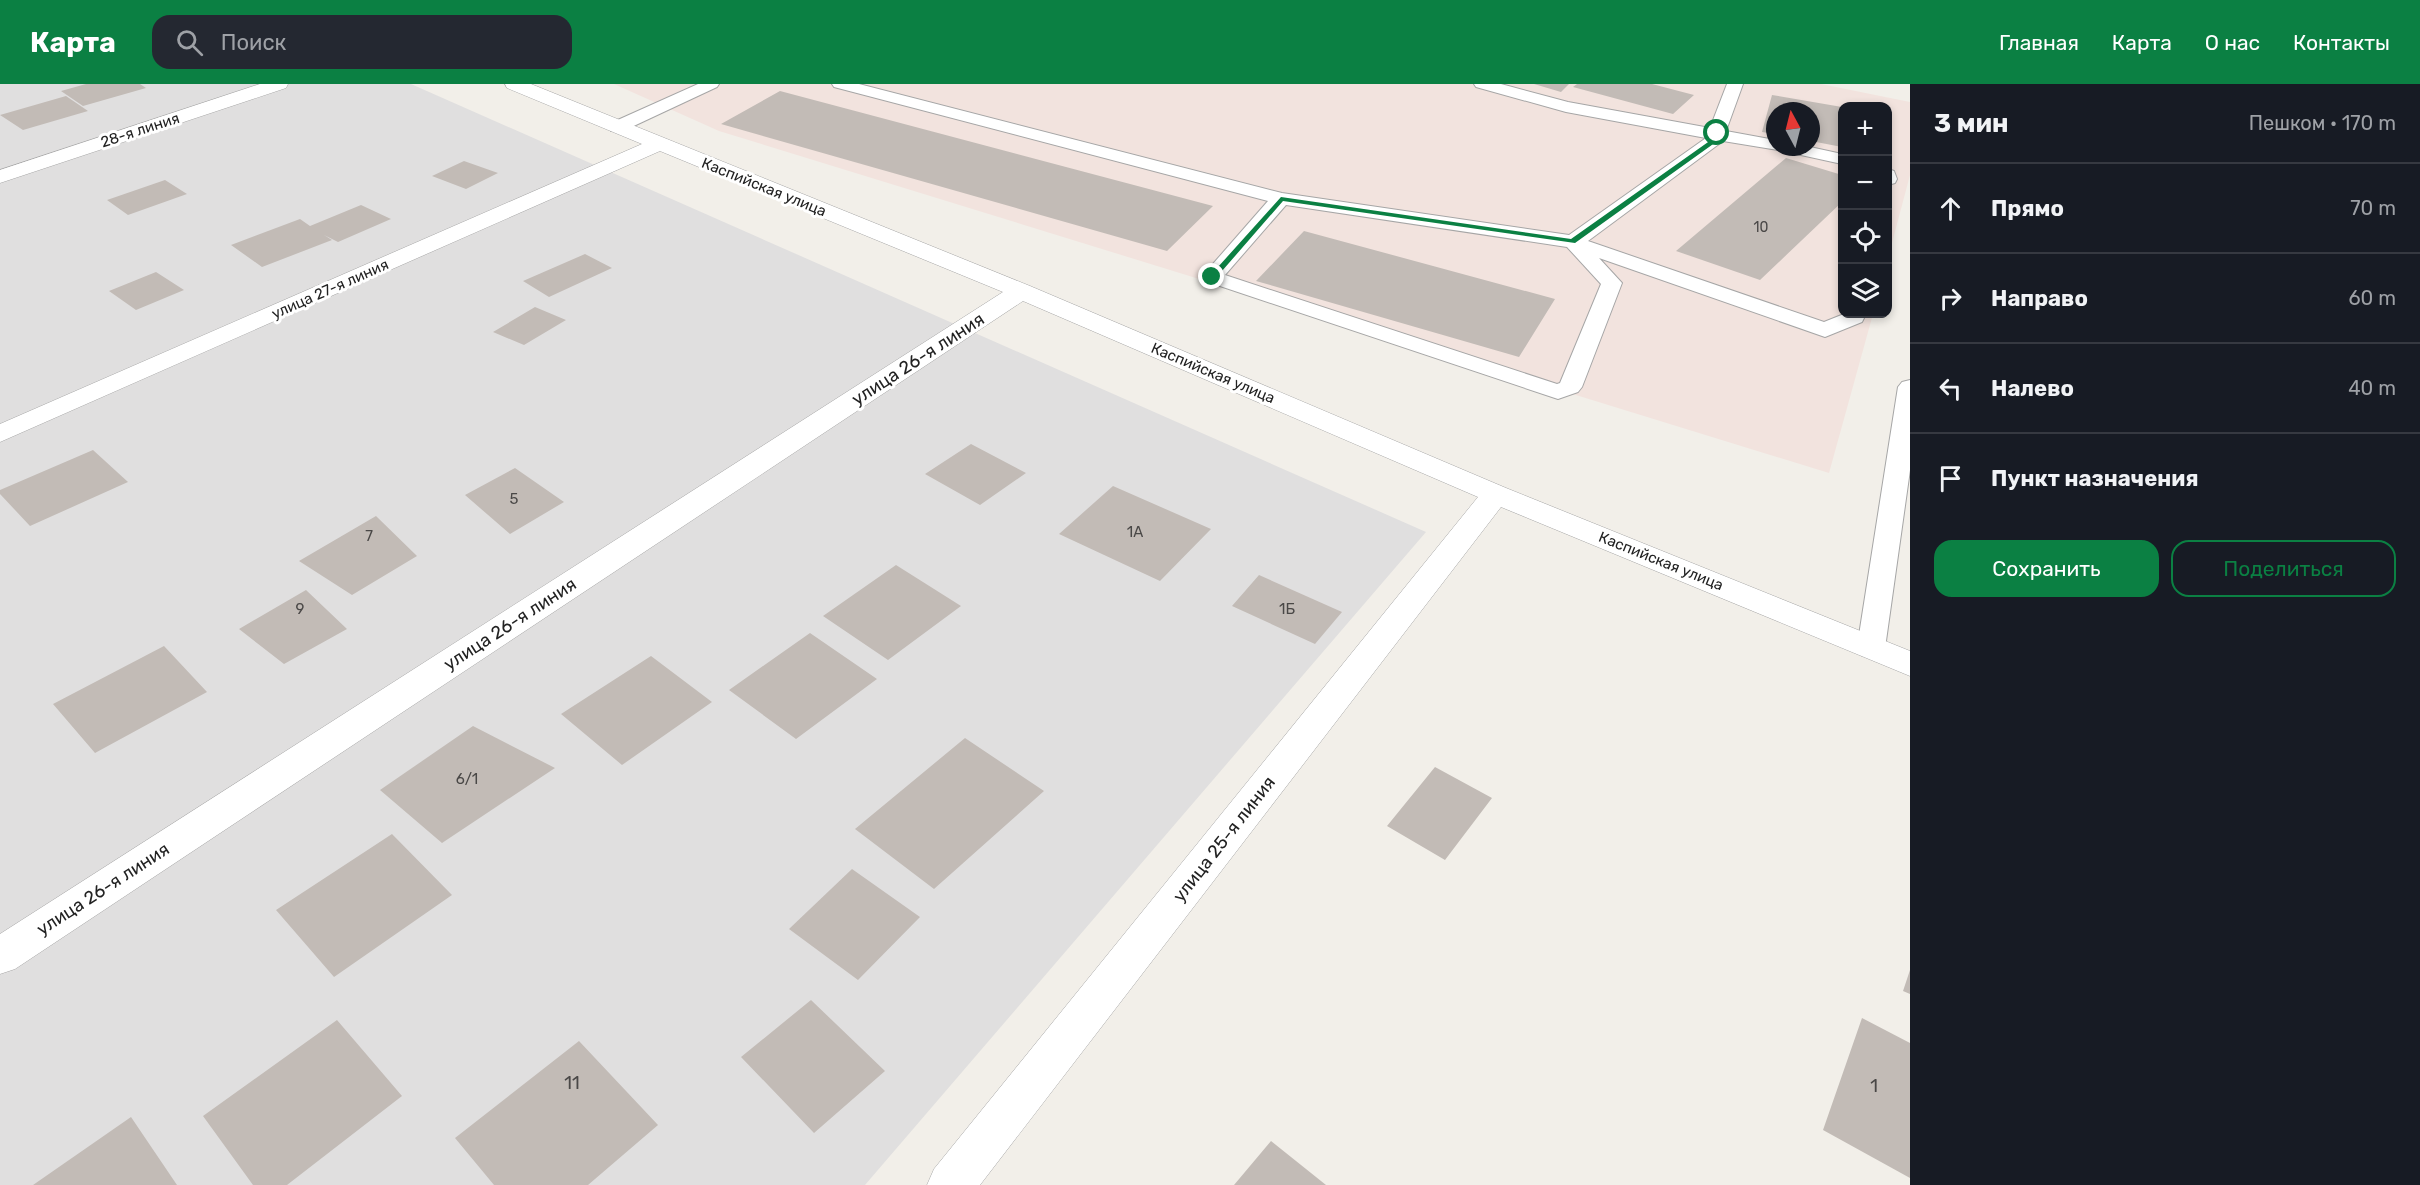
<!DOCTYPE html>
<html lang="ru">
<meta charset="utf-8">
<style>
body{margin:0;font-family:Rubik,sans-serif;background:#242831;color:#f1f3f6}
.controls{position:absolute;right:18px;top:18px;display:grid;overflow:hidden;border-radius:12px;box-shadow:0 3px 9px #0003}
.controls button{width:54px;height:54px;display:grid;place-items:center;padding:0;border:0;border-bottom:2px solid #363941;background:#171b24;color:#f1f3f6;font:30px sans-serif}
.compass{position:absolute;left:1766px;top:18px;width:54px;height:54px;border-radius:50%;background:#171b24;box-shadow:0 3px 9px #0003;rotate:353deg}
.stop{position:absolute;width:18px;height:18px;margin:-14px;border:4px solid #0b8043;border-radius:50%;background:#fff}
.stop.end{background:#0b8043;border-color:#fff;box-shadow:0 2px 6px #0008}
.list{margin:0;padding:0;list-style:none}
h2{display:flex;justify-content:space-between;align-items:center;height:78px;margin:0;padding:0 24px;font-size:26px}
h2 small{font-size:20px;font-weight:400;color:#9ea1a6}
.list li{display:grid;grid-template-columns:39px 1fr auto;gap:18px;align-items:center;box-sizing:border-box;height:90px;padding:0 24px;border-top:2px solid #363941}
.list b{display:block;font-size:22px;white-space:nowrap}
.list em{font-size:20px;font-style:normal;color:#9ea1a6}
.actions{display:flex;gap:12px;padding:18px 24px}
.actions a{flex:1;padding:14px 0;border:2px solid #0b8043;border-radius:18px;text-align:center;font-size:21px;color:#0b8043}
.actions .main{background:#0b8043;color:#fff}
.icon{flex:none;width:33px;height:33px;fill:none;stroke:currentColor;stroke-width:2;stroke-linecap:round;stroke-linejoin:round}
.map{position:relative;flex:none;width:1910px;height:1101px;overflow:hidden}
header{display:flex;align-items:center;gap:36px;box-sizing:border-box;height:84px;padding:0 30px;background:#0b8043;color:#fff}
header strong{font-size:28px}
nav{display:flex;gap:33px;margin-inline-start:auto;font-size:21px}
.search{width:420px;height:54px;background:#242831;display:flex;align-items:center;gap:15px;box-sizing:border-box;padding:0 21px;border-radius:18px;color:#9ea1a6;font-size:22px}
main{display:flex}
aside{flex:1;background:#171b24}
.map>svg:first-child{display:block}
</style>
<header>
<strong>Карта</strong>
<div class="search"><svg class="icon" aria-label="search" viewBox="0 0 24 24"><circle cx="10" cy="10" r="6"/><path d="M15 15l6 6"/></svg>Поиск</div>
<nav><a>Главная</a><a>Карта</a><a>О нас</a><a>Контакты</a></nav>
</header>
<main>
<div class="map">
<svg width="1910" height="1101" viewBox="0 0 1910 1101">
<rect width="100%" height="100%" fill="#f2efe9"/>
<path fill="#e0dfdf" d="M0,0H411L1426,448L865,1101H0Z"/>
<path fill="#f2e3de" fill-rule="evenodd" d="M614,0H1821L1910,18V91L1888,174V22H1842V230H1873L1829,389L719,47ZM1775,27H1811V63H1775Z"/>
<path fill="#c2bbb6" d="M86,0H140L146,4L83,22L61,7Z
M1534,0H1569L1561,8Z
M1577,0H1652L1694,11L1673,30L1573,3Z
M780,7L1213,122L1167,167L721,40Z
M1772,11L1842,23V63L1811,57V27H1775V50L1762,48Z
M66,12L88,27L23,46L0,31Z
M1786,74L1842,91V118L1760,196L1676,167Z
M464,77L498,89L466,105L432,92Z
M165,96L187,110L128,131L107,116Z
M361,121L391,135L338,158L324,151L332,156L262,183L231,161L300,135L310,142Z
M1304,147L1555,215L1519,273L1256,197Z
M585,170L612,184L549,213L523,197Z
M156,188L184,206L136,226L109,207Z
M535,223L566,236L524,261L493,248Z
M971,360L1026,389L980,421L925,390Z
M93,366L128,398L30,442L0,410V406Z
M515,384L564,418L510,450L465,411Z
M1113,402L1211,445L1160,497L1059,450Z
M376,432L417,472L352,511L299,477Z
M896,481L961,522L888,576L823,532Z
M1259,491L1342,528L1315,560L1232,522Z
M306,506L347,545L284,580L239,545Z
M810,549L877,595L796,655L729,606Z
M164,562L207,608L95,669L53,620Z
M651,572L712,618L622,681L561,630Z
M473,642L555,684L442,759L380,706Z
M965,654L1044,707L934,805L855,745Z
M1435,683L1492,714L1445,776L1387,742Z
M392,750L452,811L334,893L276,826Z
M852,785L920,833L858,896L789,845Z
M1910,886V910L1903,907Z
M811,916L885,987L814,1049L741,973Z
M1862,934L1910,959V1094L1823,1046Z
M337,936L402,1012L287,1101H253L203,1032Z
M579,957L658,1041L588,1101H494L455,1054Z
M131,1033L177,1101H33Z
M1271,1057L1326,1101H1234Z"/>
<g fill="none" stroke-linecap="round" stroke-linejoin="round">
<g stroke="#a6a6a6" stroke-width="2">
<path id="lane" d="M698,0H719L717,3L623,47H611L608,43L611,39Z
M832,0H859L1282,109L1569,151L1706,54L1566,28L1476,3L1474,0H1501L1568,18L1710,44L1727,0H1743L1726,47L1775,56V63H1810L1842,70V80L1778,66L1723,57L1588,157L1824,238L1844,230H1866L1862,238L1825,253L1599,174L1622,199L1582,303L1578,308L1558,315L1205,197L1202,193L1205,189L1268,117L834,3ZM1286,121L1567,163L1601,200L1560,299L1557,300L1225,191Z
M1888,85L1894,87L1897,95L1895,99L1888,101Z
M1910,296V386L1885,564L1881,571L1871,574L1861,571L1857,564L1898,303L1902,298Z"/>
</g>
<g stroke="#a6a6a6" stroke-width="1">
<path id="street" d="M260,0H288L286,4L0,99V86Z
M505,0H531L1030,202L1506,404L1910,567V592L1501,423L980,1101H927L934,1085L1478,413L1023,217L15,885L0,890V850L1003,208L660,67L0,358V340L642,60L507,4Z"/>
</g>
<use href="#lane" fill="#fff" fill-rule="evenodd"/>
<use href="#street" fill="#fff" fill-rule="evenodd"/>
</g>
<path fill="#0b8043" d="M1717,47L1720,49L1716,58L1575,159L1283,117L1215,195L1209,193L1281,113L1571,155L1711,56Z"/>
<g text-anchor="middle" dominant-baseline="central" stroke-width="6" stroke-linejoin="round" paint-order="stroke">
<g font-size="14" fill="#4a4847">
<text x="1761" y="143">10</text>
</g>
<g font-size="15" fill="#222" stroke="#fff">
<text transform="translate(140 46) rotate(-18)">28-я линия</text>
<text transform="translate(764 103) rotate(22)">Каспийская улица</text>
<text transform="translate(330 205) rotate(-24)">улица 27-я линия</text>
<text transform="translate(1213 289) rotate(23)">Каспийская улица</text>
<text transform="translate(1661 477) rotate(22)">Каспийская улица</text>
</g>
<g font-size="15" fill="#4a4847">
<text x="514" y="415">5</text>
<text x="1135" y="448">1А</text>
<text x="369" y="452">7</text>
<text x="300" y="525">9</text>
<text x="1287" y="525">1Б</text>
<text x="467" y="695">6/1</text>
</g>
<g font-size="18" fill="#222" stroke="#fff">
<text transform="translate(918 275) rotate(-33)">улица 26-я линия</text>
<text transform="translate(510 540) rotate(-33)">улица 26-я линия</text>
<text transform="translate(1224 755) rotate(-52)">улица 25-я линия</text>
<text transform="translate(103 805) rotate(-33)">улица 26-я линия</text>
</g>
<g font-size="18" fill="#4a4847">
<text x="572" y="999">11</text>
<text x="1874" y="1002">1</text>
</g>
</g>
</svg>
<div class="controls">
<button>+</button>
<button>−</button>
<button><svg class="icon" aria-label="locate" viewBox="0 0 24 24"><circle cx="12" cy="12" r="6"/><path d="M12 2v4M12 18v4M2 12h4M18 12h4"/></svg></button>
<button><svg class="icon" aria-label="layers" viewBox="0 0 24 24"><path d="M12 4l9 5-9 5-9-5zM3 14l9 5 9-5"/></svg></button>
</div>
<svg class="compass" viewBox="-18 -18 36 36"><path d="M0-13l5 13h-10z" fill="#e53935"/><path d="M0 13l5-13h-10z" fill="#9ea1a6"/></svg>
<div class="stop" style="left:1717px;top:49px"></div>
<div class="stop end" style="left:1212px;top:193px"></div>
</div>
<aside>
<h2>3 мин<small>Пешком · 170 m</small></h2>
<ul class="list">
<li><svg class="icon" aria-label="ahead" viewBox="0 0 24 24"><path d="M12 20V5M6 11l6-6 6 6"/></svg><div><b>Прямо</b></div><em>70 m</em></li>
<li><svg class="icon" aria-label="right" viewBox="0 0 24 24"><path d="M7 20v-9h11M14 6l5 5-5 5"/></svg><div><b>Направо</b></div><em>60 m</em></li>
<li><svg class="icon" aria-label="left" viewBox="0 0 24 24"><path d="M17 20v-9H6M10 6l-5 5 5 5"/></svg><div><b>Налево</b></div><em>40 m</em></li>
<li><svg class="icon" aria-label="arrive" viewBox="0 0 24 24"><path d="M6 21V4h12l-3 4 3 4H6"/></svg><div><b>Пункт назначения</b></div></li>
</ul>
<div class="actions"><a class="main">Сохранить</a><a>Поделиться</a></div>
</aside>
</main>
